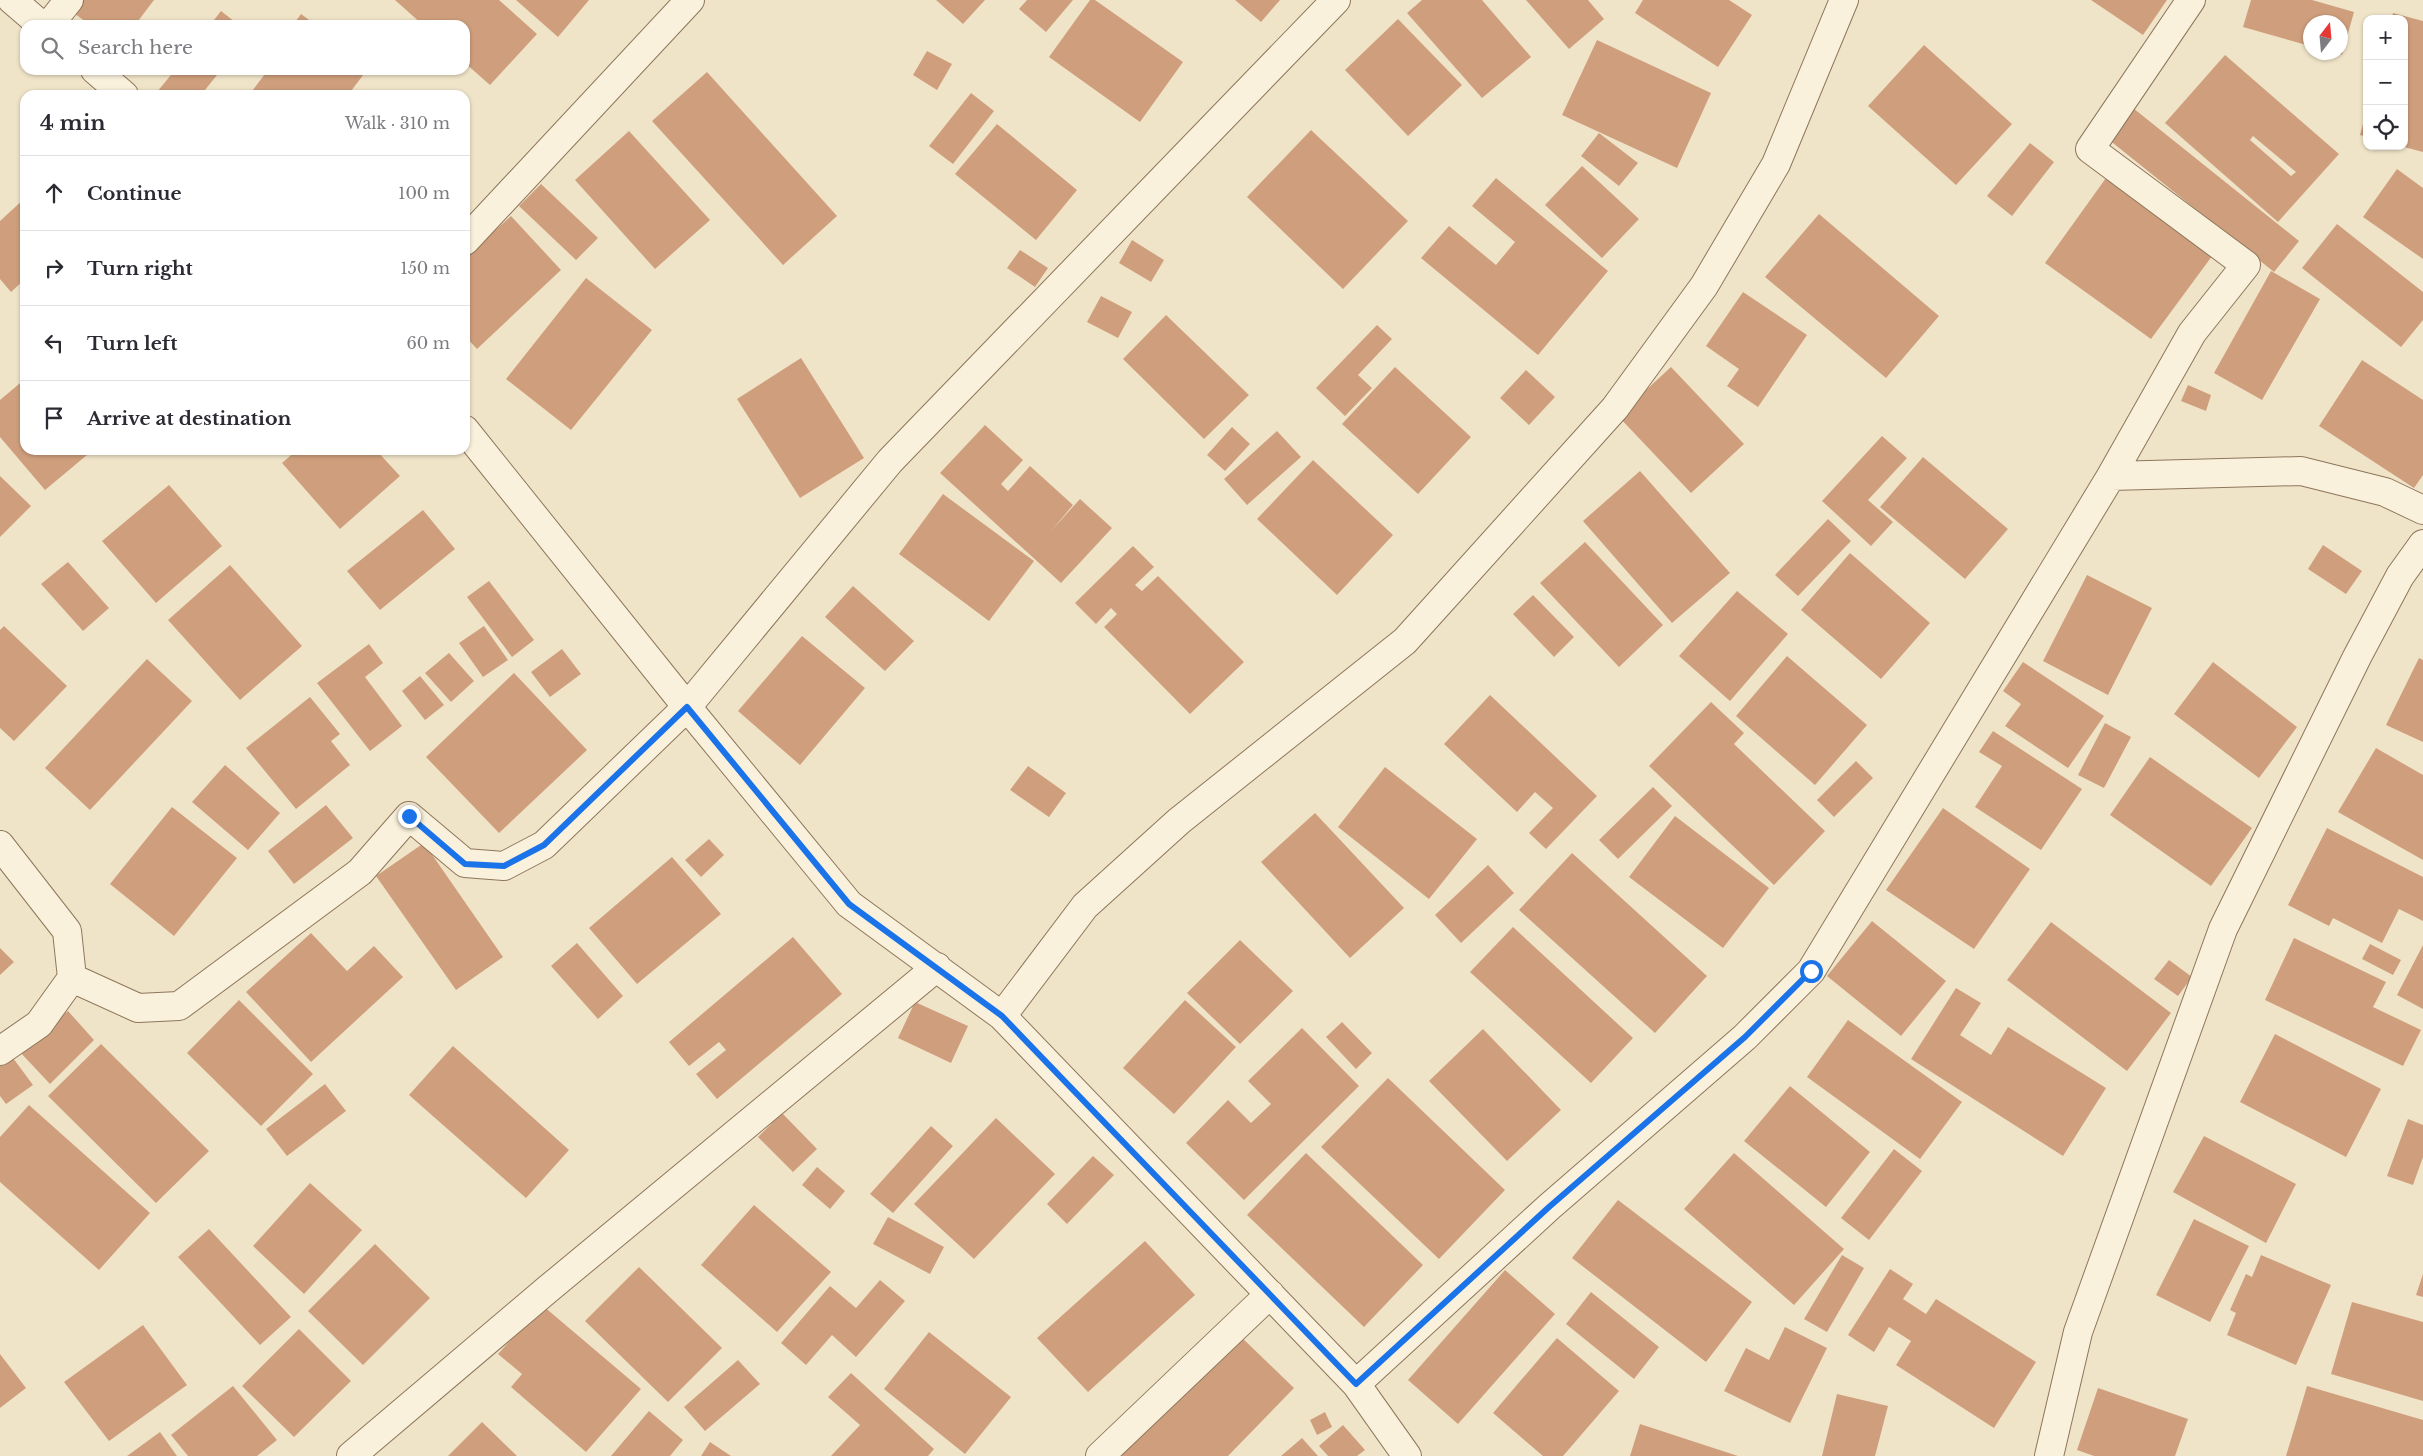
<!DOCTYPE html>
<meta charset="utf-8">
<style>
body{margin:0;font-family:"Libre Baskerville",serif;background:#f7f7f7;color:#2b2b33}
.controls{position:absolute;right:15px;top:15px;display:grid;overflow:hidden;border-radius:10px;box-shadow:0 1px 4px #0004}
.controls button{width:45px;height:45px;display:grid;place-items:center;padding:0;border:0;border-bottom:1px solid #e1e1e2;background:#fff;color:#2b2b33;font:25px sans-serif}
.compass{position:absolute;left:2303px;top:15px;width:45px;height:45px;border-radius:50%;background:#fff;box-shadow:0 1px 4px #0004;rotate:16deg}
.stop{position:absolute;width:15px;height:15px;margin:-11px;border:4px solid #1a73e8;border-radius:50%;background:#fff}
.stop.end{background:#1a73e8;border-color:#fff;box-shadow:0 1px 5px #0008}
.list{margin:0;padding:0;list-style:none}
h2{display:flex;justify-content:space-between;align-items:center;height:65px;margin:0;padding:0 20px;font-size:21px}
h2 small{font-size:16px;font-weight:400;color:#7c7c81}
.list li{display:grid;grid-template-columns:32px 1fr auto;gap:15px;align-items:center;box-sizing:border-box;height:75px;padding:0 20px;border-top:1px solid #e1e1e2}
.list b{display:block;font-size:19px;white-space:nowrap}
.list em{font-size:16px;font-style:normal;color:#7c7c81}
.icon{flex:none;width:28px;height:28px;fill:none;stroke:currentColor;stroke-width:2;stroke-linecap:round;stroke-linejoin:round}
.map{position:relative;flex:none;width:2423px;height:1456px;overflow:hidden}
.search{position:absolute;background:#fff;box-shadow:0 1px 4px #0004;left:20px;top:20px;width:450px;height:55px;display:flex;align-items:center;gap:12px;box-sizing:border-box;padding:0 18px;border-radius:15px;color:#7c7c81;font-size:19px}
.panel{position:absolute;background:#fff;box-shadow:0 1px 4px #0004;left:20px;top:90px;width:450px;height:365px;border-radius:15px}
.map>svg:first-child{display:block}
</style>
<div class="map">
<svg width="2423" height="1456" viewBox="0 0 2423 1456">
<rect width="100%" height="100%" fill="#f0e4c8"/>
<path fill="#cf9f7d" fill-rule="evenodd" d="M73,0H154L135,25H90L67,8Z
M395,0H499L537,34L490,85L465,63V25H423Z
M516,0H589L558,37Z
M936,0H985L963,24Z
M1027,0H1073L1046,32L1019,9Z
M1090,0H1095L1183,62L1140,122L1049,57Z
M1235,0H1280L1261,22Z
M1422,0H1482L1531,57L1482,98L1407,13Z
M1526,0H1588L1604,19L1569,49Z
M1643,0H1729L1752,15L1718,67L1635,13Z
M2091,0H2167L2143,35Z
M2251,0H2312L2354,12L2342,55L2336,53L2340,52V22H2310V46L2243,27Z
M221,11L239,25H210Z
M2393,13L2423,21V152L2404,147V19H2392Z
M301,14L316,25H293Z
M1398,19L1462,85L1408,136L1345,70Z
M1597,40L1711,93L1677,168L1562,115Z
M1924,45L2012,124L1956,185L1868,106Z
M927,51L952,64L937,90L913,75Z
M2225,55L2339,154L2278,222L2165,123ZM2253,136L2296,172L2291,176L2250,140Z
M175,70H221L201,95H161L157,92Z
M268,70H367L348,95H249Z
M707,72L837,216L783,265L652,121Z
M971,93L994,111L953,164L929,146Z
M2133,108L2299,241L2274,272L2108,139Z
M2366,113H2367V137L2360,135Z
M997,124L1077,190L1036,240L955,174Z
M1311,130L1408,221L1343,289L1247,197Z
M629,131L710,220L655,269L575,180Z
M1599,133L1638,163L1619,186L1581,156Z
M2030,143L2054,162L2012,216L1987,196Z
M1582,166L1639,219L1602,258L1545,205Z
M2397,169L2423,188V259L2363,217Z
M2111,171L2218,248L2151,339L2045,263Z
M1496,178L1608,271L1538,355L1421,258L1449,226L1496,265L1515,242L1472,206Z
M541,184L598,238L576,260L519,206Z
M25,198V279L11,292L0,279V221Z
M1819,214L1939,316L1886,378L1765,277Z
M511,216L561,270L477,349L465,336V257Z
M2337,224L2423,292V320L2401,347L2302,268Z
M1132,240L1164,260L1151,282L1119,263Z
M1020,250L1048,268L1035,287L1007,268Z
M2271,271L2320,299L2262,400L2214,373Z
M586,278L652,330L571,430L506,379Z
M1743,292L1807,335L1758,407L1727,386L1739,369L1706,346Z
M1101,296L1132,312L1118,338L1087,322Z
M1166,315L1249,395L1204,439L1123,359Z
M1377,325L1392,339L1358,375L1372,388L1345,416L1316,388Z
M801,358L864,458L800,498L737,399Z
M2362,360L2423,400V475L2414,488L2319,426Z
M1395,367L1471,437L1418,494L1342,424Z
M1671,367L1744,444L1691,493L1618,416Z
M1526,370L1555,397L1529,425L1500,398Z
M25,379V450H93L45,490L0,437V400Z
M2188,385L2211,395L2206,411L2181,401Z
M985,425L1023,460L1001,484L1008,491L1030,466L1073,505L1051,531L1080,499L1112,528L1061,583L940,473Z
M1232,427L1250,444L1225,471L1207,455Z
M1277,431L1301,457L1247,505L1224,479Z
M1882,436L1907,458L1868,500L1893,522L1871,546L1822,501Z
M297,450H376L400,476L340,529L282,463Z
M1923,457L2008,529L1965,579L1880,507Z
M1313,460L1393,535L1337,595L1257,519Z
M1640,471L1730,573L1672,623L1583,521Z
M0,476L31,506L0,537Z
M169,485L222,546L156,603L102,541Z
M943,494L1034,561L989,621L899,554Z
M423,510L455,549L380,610L347,571Z
M1828,519L1851,541L1798,596L1775,575Z
M1585,542L1663,625L1619,667L1540,583Z
M2323,545L2362,571L2346,594L2308,569Z
M1133,546L1154,567L1135,585L1142,591L1158,576L1244,662L1190,714L1104,627L1117,614L1111,608L1096,624L1075,603Z
M1850,553L1930,623L1881,679L1801,610Z
M68,562L109,608L83,631L41,584Z
M230,565L302,646L240,700L168,620Z
M2087,575L2152,608L2108,695L2043,661Z
M489,581L534,640L512,657L467,597Z
M853,586L914,641L885,671L825,617Z
M1737,591L1788,634L1730,701L1679,656Z
M1533,595L1574,637L1554,657L1513,614Z
M4,626L67,686L14,741L0,728V630Z
M484,626L508,660L483,677L459,643Z
M802,636L865,688L800,765L738,711Z
M369,644L383,663L365,677L402,726L370,751L317,683Z
M562,649L581,674L550,697L531,672Z
M449,653L474,681L451,702L425,673Z
M1787,656L1867,725L1815,785L1736,716Z
M2419,658L2423,660V742L2386,725Z
M147,659L192,701L90,810L45,768Z
M2023,662L2104,716L2068,768L2005,726L2021,704L2003,691Z
M2213,662L2297,727L2259,778L2174,714Z
M514,673L587,750L499,833L426,757Z
M420,676L444,705L425,720L402,691Z
M1490,695L1597,796L1546,849L1529,833L1553,808L1535,792L1517,812L1444,744Z
M310,697L340,734L331,741L350,765L296,809L246,748Z
M1711,702L1744,733L1734,744L1825,831L1774,885L1649,766Z
M2105,723L2131,737L2104,788L2078,775Z
M1993,731L2082,789L2041,850L1975,807L2002,766L1979,752Z
M2376,748L2423,775V860L2338,812Z
M2150,757L2252,828L2211,886L2110,815Z
M1856,761L1873,778L1834,817L1817,800Z
M225,765L280,813L248,850L192,802Z
M1028,766L1066,793L1049,817L1010,790Z
M1385,767L1477,839L1429,899L1338,827Z
M1653,787L1672,806L1618,859L1599,840Z
M326,805L353,838L294,884L268,851Z
M172,807L237,858L174,936L110,884Z
M1943,808L2030,869L1974,949L1886,890Z
M1315,813L1404,908L1350,958L1261,862Z
M1675,816L1769,888L1723,948L1629,877Z
M2327,828L2423,877V921L2399,909L2382,943L2333,918L2329,926L2288,905Z
M709,839L724,855L701,877L685,860Z
M424,843L503,957L456,990L376,876Z
M1572,853L1707,976L1655,1033L1519,910Z
M672,857L721,914L637,984L589,928Z
M1488,865L1514,893L1461,943L1435,915Z
M1872,921L1946,981L1901,1036L1827,976Z
M2051,922L2171,1013L2127,1071L2007,980Z
M1513,927L1633,1038L1591,1083L1470,972Z
M311,933L347,971L374,946L403,977L311,1062L246,992Z
M793,937L842,994L717,1099L696,1074L726,1050L719,1042L689,1066L669,1042Z
M2294,938L2386,982L2373,1007L2421,1030L2403,1066L2265,1000Z
M1240,940L1293,991L1240,1044L1187,993Z
M577,943L623,996L598,1019L551,966Z
M2370,944L2401,960L2393,975L2362,959Z
M2423,945V1009L2397,995Z
M0,948L14,962L0,975Z
M2169,960L2192,977L2178,996L2154,979Z
M1956,988L1981,1003L1960,1035L1991,1055L2008,1027L2106,1088L2063,1156L1911,1059Z
M239,1000L313,1074L261,1126L187,1053Z
M1185,1000L1236,1047L1174,1114L1123,1068Z
M915,1002L968,1026L951,1063L898,1038Z
M68,1011L94,1040L50,1084L19,1051Z
M1848,1020L1962,1102L1920,1159L1807,1077Z
M1342,1022L1372,1053L1356,1069L1326,1037Z
M1302,1028L1359,1086L1244,1200L1186,1143L1228,1100L1251,1123L1271,1104L1248,1081Z
M1483,1029L1561,1110L1507,1161L1429,1081Z
M2275,1034L2381,1089L2346,1157L2240,1102Z
M101,1044L209,1151L156,1203L48,1096Z
M453,1046L569,1150L526,1198L409,1095Z
M10,1054L33,1085L6,1104L0,1096V1062Z
M1388,1078L1505,1190L1439,1259L1321,1147Z
M325,1084L346,1111L287,1156L266,1129Z
M1790,1086L1870,1152L1826,1207L1744,1141Z
M29,1105L150,1213L99,1270L0,1182V1137Z
M782,1113L817,1149L793,1172L758,1137Z
M996,1118L1055,1174L974,1259L914,1204Z
M2408,1119L2423,1125V1157L2413,1185L2387,1176Z
M931,1126L953,1146L893,1213L870,1194Z
M2204,1136L2296,1184L2266,1243L2173,1192Z
M1894,1149L1922,1171L1869,1240L1841,1218Z
M1306,1153L1423,1265L1364,1327L1247,1215Z
M1734,1153L1844,1249L1794,1305L1684,1209Z
M1093,1156L1114,1175L1067,1224L1047,1204Z
M817,1167L845,1191L830,1209L802,1185Z
M310,1183L362,1230L304,1294L253,1246Z
M1618,1200L1752,1302L1706,1362L1572,1258Z
M754,1205L831,1272L777,1332L701,1265Z
M888,1217L944,1247L930,1274L873,1244Z
M2194,1219L2249,1246L2210,1322L2156,1295Z
M209,1229L291,1317L260,1345L178,1257Z
M1145,1241L1195,1295L1088,1392L1037,1338Z
M375,1244L430,1298L363,1365L308,1311Z
M1842,1255L1864,1268L1827,1332L1804,1319Z
M2261,1255L2331,1285L2296,1365L2227,1335L2236,1313L2230,1310L2246,1274L2252,1277Z
M639,1267L722,1348L668,1402L585,1321Z
M1890,1269L1913,1284L1903,1299L1926,1314L1936,1299L2036,1362L1994,1428L1896,1365L1911,1341L1889,1327L1874,1352L1848,1335Z
M1505,1270L1555,1314L1458,1424L1408,1380Z
M2423,1274V1297L2416,1295Z
M880,1280L905,1301L856,1357L832,1335L806,1365L781,1343L830,1286L856,1308Z
M1591,1292L1659,1347L1634,1379L1566,1324Z
M2352,1302L2423,1322V1401L2331,1374Z
M542,1305L641,1389L586,1452L511,1387L522,1374L498,1354Z
M143,1325L187,1385L109,1441L64,1382Z
M1785,1327L1827,1348L1790,1423L1724,1391L1746,1348L1769,1360Z
M299,1329L351,1381L294,1437L242,1386Z
M929,1332L1011,1397L965,1454L884,1389Z
M1237,1333L1294,1388L1228,1456H1119Z
M1557,1338L1619,1391L1563,1456H1543L1493,1413Z
M0,1354L26,1388L0,1408Z
M738,1360L760,1384L705,1431L684,1407Z
M851,1373L934,1449L928,1456H831L860,1425L828,1397Z
M233,1386L277,1440L257,1456H188L171,1435Z
M2307,1386L2423,1420V1456H2286Z
M2098,1388L2188,1419L2175,1456H2094L2077,1450Z
M1837,1394L1888,1406L1875,1456H1822Z
M649,1411L683,1440L670,1456H611Z
M1325,1412L1332,1427L1317,1435L1310,1420Z
M482,1422L517,1456H448Z
M1640,1424L1738,1456H1630Z
M1343,1425L1365,1450L1357,1456H1328L1319,1446Z
M160,1432L177,1456H127Z
M1302,1438L1318,1456H1281Z
M710,1442L731,1456H701Z"/>
<g fill="none" stroke-linecap="round" stroke-linejoin="round">
<g stroke="#8d765c" stroke-width="30">
<path id="street" d="M12,0L41,25
M49,25L69,0
M95,70L124,95
M465,241L690,0
M465,430L687,707L849,904L1002,1016L1356,1384L1407,1456
M2111,476L2192,333L2246,265L2090,149L2191,0
M0,845L67,931L72,978L39,1024L0,1051
M72,978L138,1008L179,1006L360,872L409,816L465,863L504,866L544,845L687,707L890,461L1336,0
M1002,1016L1085,906L1179,821L1405,641L1615,408L1704,286L1776,164L1844,0
M1356,1384L1549,1207L1745,1037L1811,971L2111,476L2301,471L2385,492L2423,510
M351,1456L548,1289L937,967
M1100,1456L1270,1294
M2049,1456L2078,1332L2223,929L2357,657L2400,576L2423,544"/>
</g>
<use href="#street" stroke="#faf1dc" stroke-width="28"/>
</g>
<g fill="none" stroke-linecap="round" stroke-linejoin="round">
<path stroke="#1a73e8" stroke-width="6" d="M409,816L465,864L504,866L544,845L687,707L849,904L1002,1016L1356,1384L1549,1207L1745,1037L1811,971"/>
</g>
</svg>
<div class="controls">
<button>+</button>
<button>−</button>
<button><svg class="icon" aria-label="locate" viewBox="0 0 24 24"><circle cx="12" cy="12" r="6"/><path d="M12 2v4M12 18v4M2 12h4M18 12h4"/></svg></button>
</div>
<svg class="compass" viewBox="-18 -18 36 36"><path d="M0-13l5 13h-10z" fill="#e53935"/><path d="M0 13l5-13h-10z" fill="#7c7c81"/></svg>
<div class="stop" style="left:1811px;top:971px"></div>
<div class="stop end" style="left:409px;top:816px"></div>
<div class="search"><svg class="icon" aria-label="search" viewBox="0 0 24 24"><circle cx="10" cy="10" r="6"/><path d="M15 15l6 6"/></svg>Search here</div>
<section class="panel">
<h2>4 min<small>Walk · 310 m</small></h2>
<ul class="list">
<li><svg class="icon" aria-label="ahead" viewBox="0 0 24 24"><path d="M12 20V5M6 11l6-6 6 6"/></svg><div><b>Continue</b></div><em>100 m</em></li>
<li><svg class="icon" aria-label="right" viewBox="0 0 24 24"><path d="M7 20v-9h11M14 6l5 5-5 5"/></svg><div><b>Turn right</b></div><em>150 m</em></li>
<li><svg class="icon" aria-label="left" viewBox="0 0 24 24"><path d="M17 20v-9H6M10 6l-5 5 5 5"/></svg><div><b>Turn left</b></div><em>60 m</em></li>
<li><svg class="icon" aria-label="arrive" viewBox="0 0 24 24"><path d="M6 21V4h12l-3 4 3 4H6"/></svg><div><b>Arrive at destination</b></div></li>
</ul>
</section>
</div>
